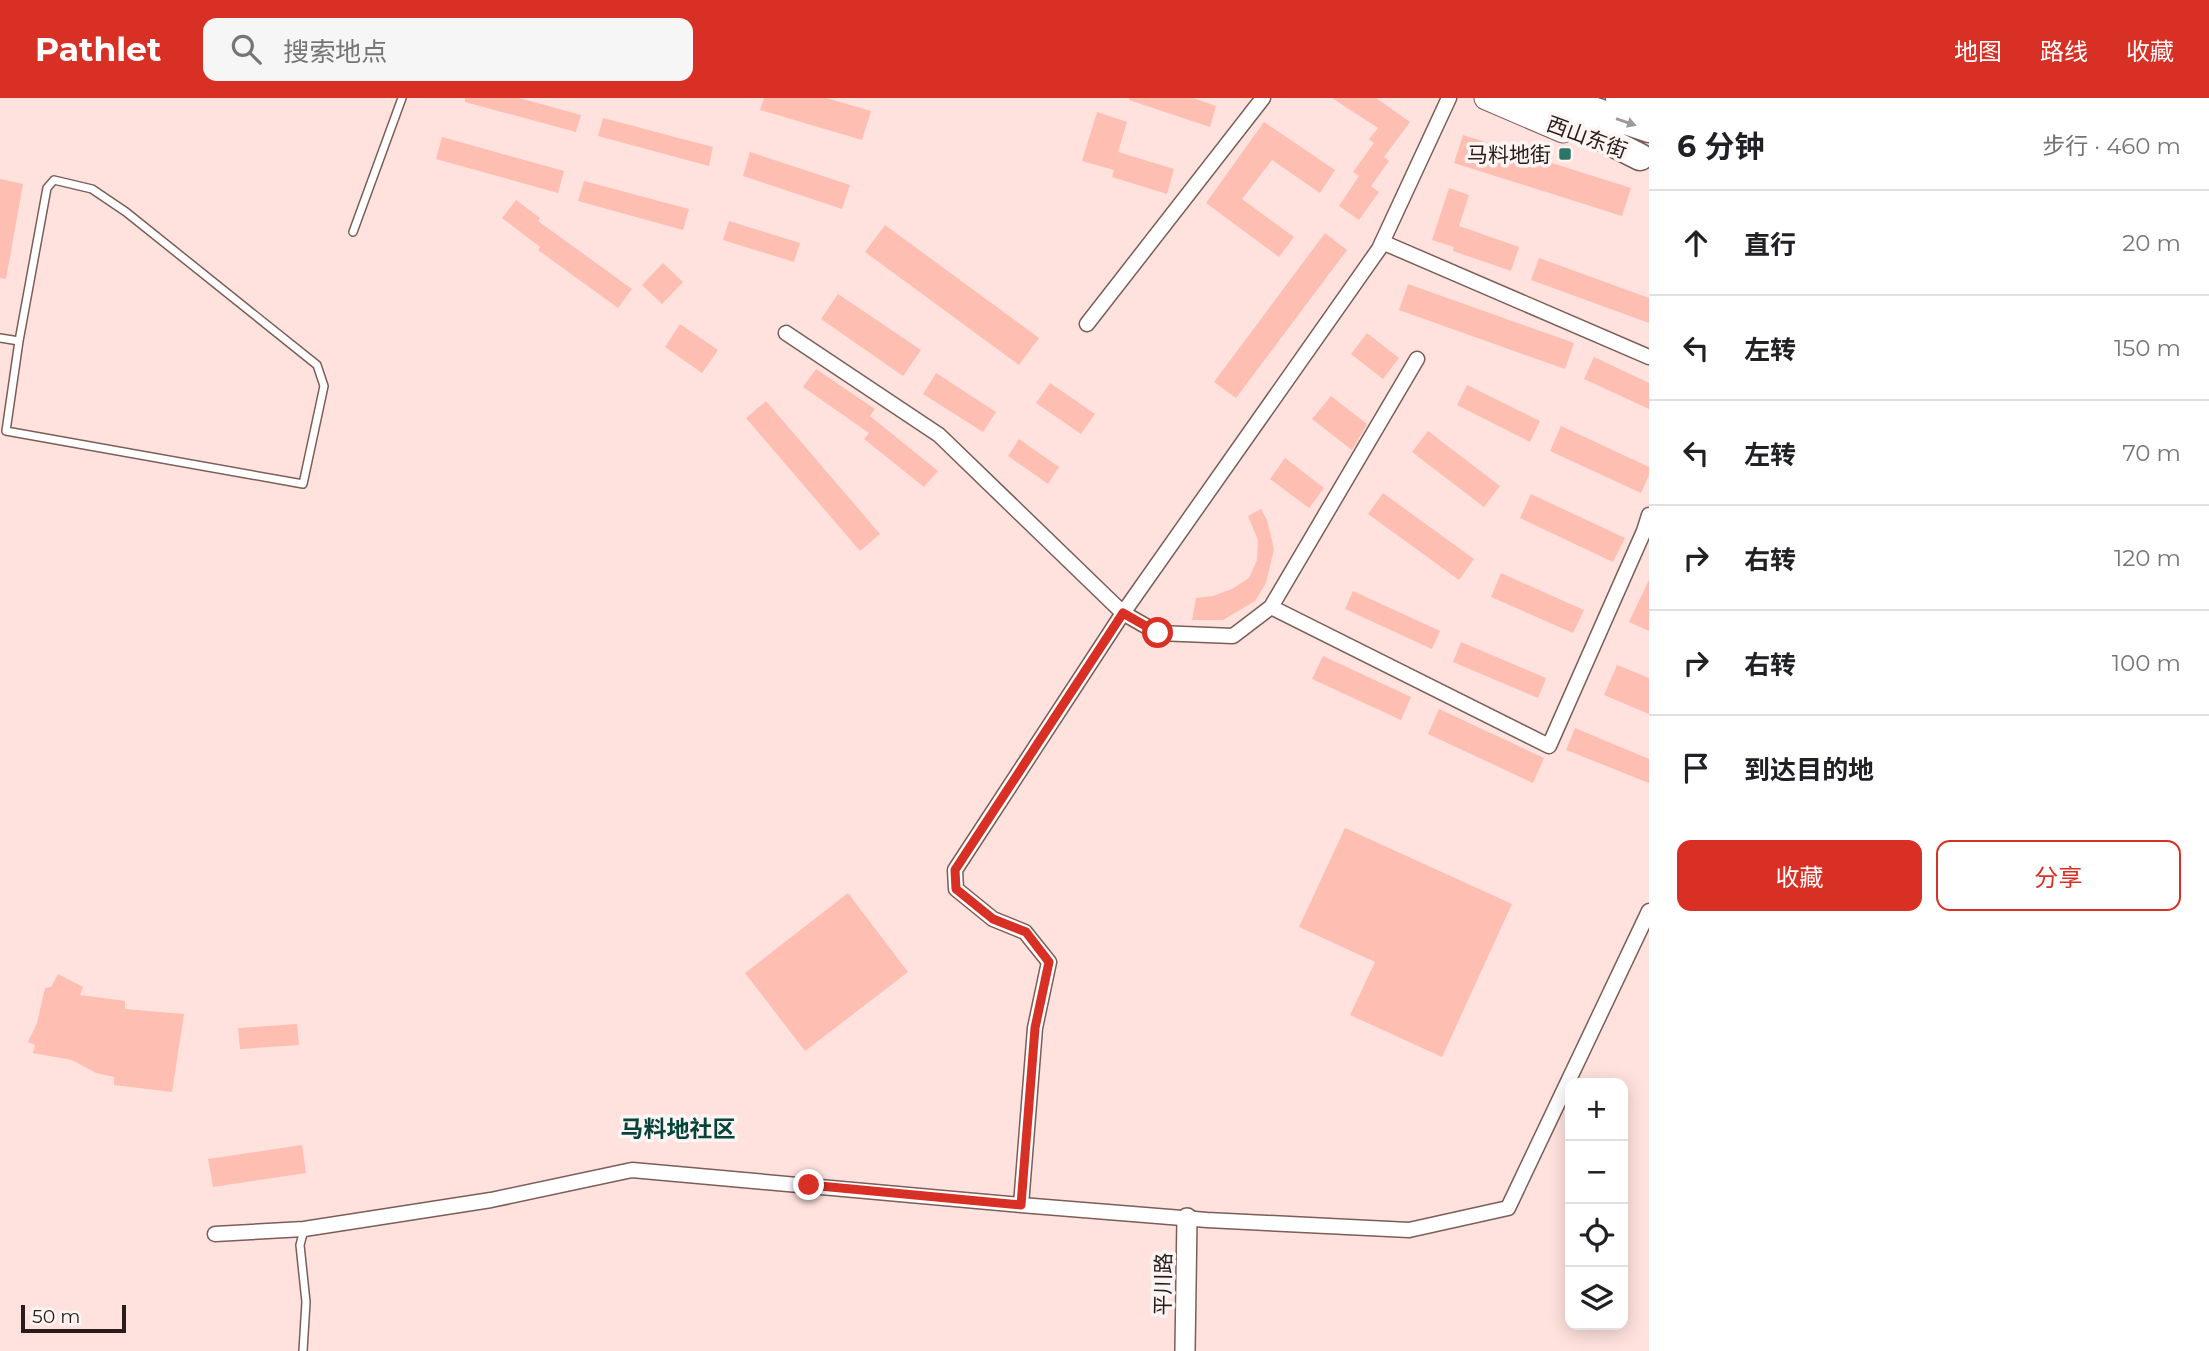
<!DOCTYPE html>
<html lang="zh">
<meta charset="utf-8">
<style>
body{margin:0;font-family:Montserrat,"Noto Sans SC",sans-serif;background:#f6f6f6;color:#202124}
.controls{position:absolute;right:21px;bottom:21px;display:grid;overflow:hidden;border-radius:14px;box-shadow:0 4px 18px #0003}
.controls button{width:63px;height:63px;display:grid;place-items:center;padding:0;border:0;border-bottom:2px solid #e0e0e0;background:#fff;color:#202124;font:35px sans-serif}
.scale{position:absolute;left:21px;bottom:18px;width:105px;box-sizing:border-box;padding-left:7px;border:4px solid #291c1a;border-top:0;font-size:19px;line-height:24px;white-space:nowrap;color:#291c1a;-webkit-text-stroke:5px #fcf5f4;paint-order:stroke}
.stop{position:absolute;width:21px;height:21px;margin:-16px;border:5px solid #d93025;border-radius:50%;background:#fff}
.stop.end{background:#d93025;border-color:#fff;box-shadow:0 2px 7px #0008}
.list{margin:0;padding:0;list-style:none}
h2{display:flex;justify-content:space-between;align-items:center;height:91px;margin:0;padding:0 28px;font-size:30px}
h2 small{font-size:23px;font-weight:400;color:#757577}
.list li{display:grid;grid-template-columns:46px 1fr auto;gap:21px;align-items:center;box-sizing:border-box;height:105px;padding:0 28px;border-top:2px solid #e0e0e0}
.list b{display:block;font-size:26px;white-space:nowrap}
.list em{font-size:23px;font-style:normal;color:#757577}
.actions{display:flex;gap:14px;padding:21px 28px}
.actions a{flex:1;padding:16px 0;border:2px solid #d93025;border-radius:14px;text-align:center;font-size:24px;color:#d93025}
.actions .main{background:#d93025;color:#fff}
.icon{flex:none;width:38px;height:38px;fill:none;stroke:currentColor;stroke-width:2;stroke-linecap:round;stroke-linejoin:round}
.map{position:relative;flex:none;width:1649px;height:1253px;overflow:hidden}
header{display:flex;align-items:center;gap:42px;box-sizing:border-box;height:98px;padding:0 35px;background:#d93025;color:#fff}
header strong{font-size:33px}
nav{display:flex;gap:38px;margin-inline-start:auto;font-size:24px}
.search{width:490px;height:63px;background:#f6f6f6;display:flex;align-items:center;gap:18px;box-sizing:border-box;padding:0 24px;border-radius:14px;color:#757577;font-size:26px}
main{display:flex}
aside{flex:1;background:#fff}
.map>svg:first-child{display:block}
</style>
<header>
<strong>Pathlet</strong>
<div class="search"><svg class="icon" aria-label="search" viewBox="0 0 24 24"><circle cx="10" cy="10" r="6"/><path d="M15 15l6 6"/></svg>搜索地点</div>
<nav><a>地图</a><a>路线</a><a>收藏</a></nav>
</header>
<main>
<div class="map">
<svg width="1649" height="1253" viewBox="0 0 1649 1253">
<rect width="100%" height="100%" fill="#ffe2dd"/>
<path fill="#febeb2" d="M465,0H519L581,17L576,34L465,4Z
M764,0H826L871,13L862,42L760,12Z
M1129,0H1193L1216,8L1210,29L1129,2Z
M1332,0H1376L1410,24L1384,59L1389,63L1371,88L1379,94L1359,122L1339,108L1359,78L1353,74L1374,45L1369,41L1378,30Z
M1097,14L1127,24L1118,54L1174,71L1167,96L1112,79L1114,72L1082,63Z
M603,20L713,49L709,68L598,38Z
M1264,24L1335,72L1320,95L1272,62L1242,101L1294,139L1279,159L1206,105Z
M1463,37L1631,90L1622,118L1454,65Z
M442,39L564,73L558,95L436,61Z
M750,54L850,87L842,111L743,78Z
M0,81L23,86L6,181L0,180Z
M584,83L689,111L683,132L578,103Z
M1449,90L1469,97L1459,128L1519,149L1511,173L1453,153L1454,149L1432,142Z
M516,102L540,120L538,123L632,191L618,210L538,152L540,149L502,120Z
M729,123L800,145L794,164L723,142Z
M885,127L1039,240L1019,267L865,154Z
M1325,135L1347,152L1236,300L1214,284Z
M1539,160L1649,200V225L1531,182Z
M663,165L683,184L662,206L642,187Z
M1408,186L1574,245L1565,271L1399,212Z
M838,196L921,252L903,278L821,221Z
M680,226L718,252L702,275L665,249Z
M1367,235L1399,260L1383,281L1351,256Z
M1594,259L1649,285V311L1584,281Z
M816,271L875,311L870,318L938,373L924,389L864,341L869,335L803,289Z
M936,275L996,314L983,334L923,296Z
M1050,285L1095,316L1081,336L1036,305Z
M1467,287L1540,323L1530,344L1457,307Z
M1331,298L1367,326L1352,352L1312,321Z
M766,303L880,436L860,453L746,320Z
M1561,328L1649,369V377L1641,395L1550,353Z
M1428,333L1500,388L1484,409L1412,354Z
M1019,341L1059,369L1048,386L1008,358Z
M1285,360L1324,390L1309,410L1270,381Z
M1383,395L1474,461L1459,482L1368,416Z
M1531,396L1625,440L1613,464L1520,420Z
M1261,411L1267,422L1274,451L1266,485L1255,503L1223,522H1192L1196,500L1213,498L1232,491L1249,480L1257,462L1258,442L1248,418Z
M1501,475L1584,512L1573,535L1491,499Z
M1649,482V533L1629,524Z
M1353,493L1440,533L1432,551L1345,511Z
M1461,544L1546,580L1538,600L1453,564Z
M1323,558L1411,599L1401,622L1312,581Z
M1617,567L1649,580V616L1604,597Z
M1439,611L1544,660L1533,685L1428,636Z
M1575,630L1649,661V685L1566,652Z
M1345,730L1512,806L1442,959L1350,917L1375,864L1299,829Z
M848,795L908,874L805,953L745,875Z
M58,876L83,889L80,897L125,903V911L184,916L172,994L114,987V979L96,975L72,962L33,955L35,947L28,944L37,925L45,890L51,889Z
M297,926L299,947L240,951L238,930Z
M302,1047L306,1075L213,1089L208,1061Z"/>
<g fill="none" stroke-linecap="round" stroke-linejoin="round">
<g stroke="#7c5d58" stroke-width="10">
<path id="lane" d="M54,82L92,91L126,114L317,267L324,288L303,386L6,333L19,243L47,90Z
M353,134L402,0
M0,240L19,243
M303,1253L306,1204L300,1147L304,1132"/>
</g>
<g stroke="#7c5d58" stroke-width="17">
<path id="street" d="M1382,144L1649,259
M1087,226L1263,0
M786,235L939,337L1123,515L1158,535L1233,538L1271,509L1417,261
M1271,509L1549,648L1644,433L1649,417
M1021,1107L1035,930L1049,864L1025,834L993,821L956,791L955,772L1123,515L1379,151L1449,0
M215,1136L304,1131L491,1102L632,1072L1021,1107L1207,1122L1409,1132L1508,1110L1649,813"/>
</g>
<g stroke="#7c5d58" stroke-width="22">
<path id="secondary" d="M1185,1253L1187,1120"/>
</g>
<g stroke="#7c5d58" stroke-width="25">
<path id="primary" d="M1486,0L1563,33"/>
</g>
<g stroke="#7c5d58" stroke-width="29">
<path id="highway" d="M1523,0L1640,59
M1557,0L1649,31
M1619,0L1649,10"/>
</g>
<use href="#lane" stroke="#fff" stroke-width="7"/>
<use href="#street" stroke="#fff" stroke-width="14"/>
<use href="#secondary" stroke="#fff" stroke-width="19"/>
<use href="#primary" stroke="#fff" stroke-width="23"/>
<use href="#highway" stroke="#fff" stroke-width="26"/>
</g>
<defs><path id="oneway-solid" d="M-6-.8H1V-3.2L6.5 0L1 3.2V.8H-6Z" transform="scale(1.75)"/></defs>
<use fill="#9f9998" href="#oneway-solid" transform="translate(1626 24) rotate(19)"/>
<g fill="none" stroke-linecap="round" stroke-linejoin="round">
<path stroke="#d93025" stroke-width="9" d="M809,1087L1021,1107L1035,930L1049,864L1026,834L993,821L956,791L955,772L1123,515L1158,535"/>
</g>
<rect fill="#2f7469" stroke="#fcf5f4" stroke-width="2.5" x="1558" y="49" width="14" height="14" rx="3.5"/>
<g text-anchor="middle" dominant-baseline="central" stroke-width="7" stroke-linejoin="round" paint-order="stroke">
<g font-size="21" fill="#291c1a" stroke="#fcf5f4">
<text transform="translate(1587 39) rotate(20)">西山东街</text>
<text transform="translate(1163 1186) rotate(-89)">平川路</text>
</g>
<g font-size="21" fill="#291c1a" stroke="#fcf5f4" text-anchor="end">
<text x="1551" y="56">马料地街</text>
</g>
<g font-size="23" font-weight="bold" fill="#05443b" stroke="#fcf5f4">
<text x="678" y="1031">马料地社区</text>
</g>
</g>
</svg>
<div class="controls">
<button>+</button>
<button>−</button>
<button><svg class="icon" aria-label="locate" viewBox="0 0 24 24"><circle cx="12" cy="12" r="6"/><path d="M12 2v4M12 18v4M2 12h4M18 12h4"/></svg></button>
<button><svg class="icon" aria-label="layers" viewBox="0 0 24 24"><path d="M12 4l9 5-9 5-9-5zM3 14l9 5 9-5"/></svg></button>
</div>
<div class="scale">50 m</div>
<div class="stop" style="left:1158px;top:535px"></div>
<div class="stop end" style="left:809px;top:1087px"></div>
</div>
<aside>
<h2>6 分钟<small>步行 · 460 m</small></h2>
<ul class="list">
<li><svg class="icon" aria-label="ahead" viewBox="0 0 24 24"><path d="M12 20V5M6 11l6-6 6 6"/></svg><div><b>直行</b></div><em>20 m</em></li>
<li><svg class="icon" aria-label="left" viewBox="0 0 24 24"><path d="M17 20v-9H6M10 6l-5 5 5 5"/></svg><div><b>左转</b></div><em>150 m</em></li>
<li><svg class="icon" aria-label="left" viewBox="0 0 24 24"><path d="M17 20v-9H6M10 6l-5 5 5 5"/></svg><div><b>左转</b></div><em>70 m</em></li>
<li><svg class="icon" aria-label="right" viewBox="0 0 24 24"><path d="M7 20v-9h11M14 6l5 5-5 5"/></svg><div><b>右转</b></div><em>120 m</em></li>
<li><svg class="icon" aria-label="right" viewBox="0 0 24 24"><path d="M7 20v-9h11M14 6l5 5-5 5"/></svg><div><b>右转</b></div><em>100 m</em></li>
<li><svg class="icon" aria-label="arrive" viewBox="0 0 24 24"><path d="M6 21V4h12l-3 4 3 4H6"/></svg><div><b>到达目的地</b></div></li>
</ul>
<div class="actions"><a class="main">收藏</a><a>分享</a></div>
</aside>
</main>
